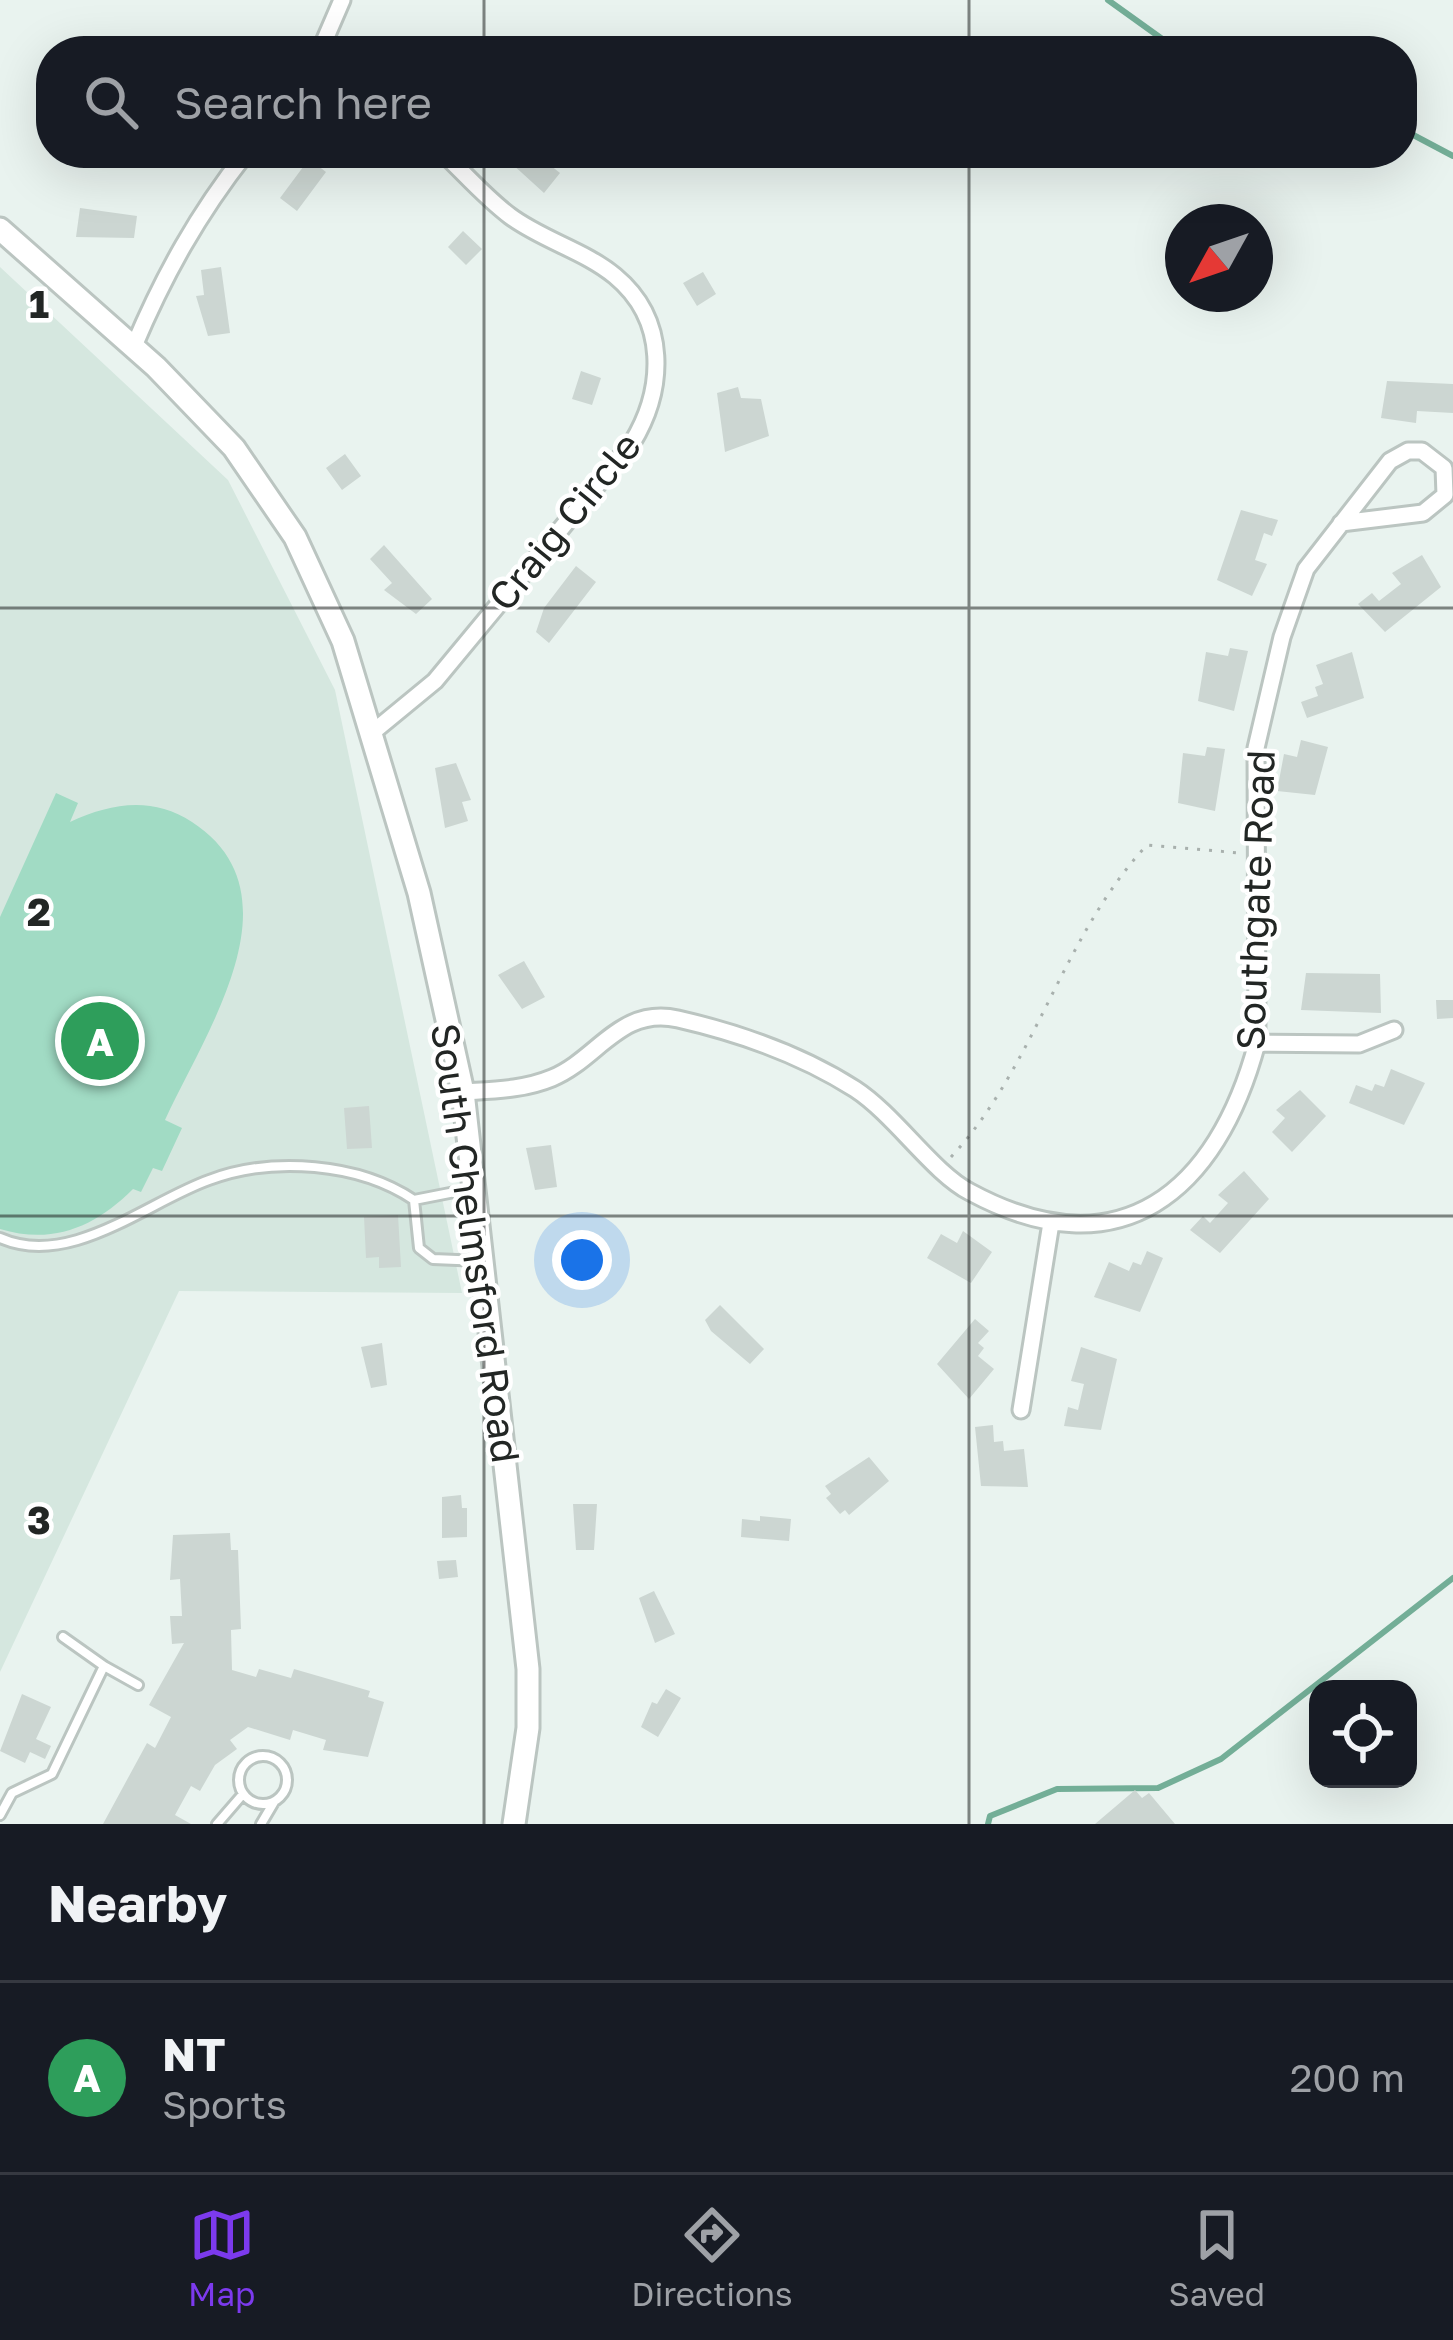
<!DOCTYPE html>
<style>
body{margin:0;font-family:"Golos Text",sans-serif;background:#20242c;color:#f1f3f6}
.controls{position:absolute;right:36px;bottom:36px;display:grid;overflow:hidden;border-radius:24px;box-shadow:0 12px 48px #0002}
.controls button{width:108px;height:108px;display:grid;place-items:center;padding:0;border:0;border-bottom:3px solid #363941;background:#171b24;color:#f1f3f6;font:60px sans-serif}
.compass{position:absolute;left:1165px;top:204px;width:108px;height:108px;border-radius:50%;background:#171b24;box-shadow:0 12px 48px #0002;rotate:230deg}
.you{position:absolute;left:582px;top:1260px;width:42px;height:42px;margin:-30px;border:9px solid #fff;border-radius:50%;background:#1a73e8;box-shadow:0 0 0 18px #1a73e833}
.badge{display:grid;place-items:center;width:78px;height:78px;border-radius:50%;background:#7c3aed;color:#fff;font-size:39px;font-weight:700}
.pin{position:absolute;translate:-50% -50%;border:6px solid #fff;box-shadow:0 3px 12px #0006}
.list{margin:0;padding:0;list-style:none}
h2{display:flex;justify-content:space-between;align-items:center;height:156px;margin:0;padding:0 48px;font-size:51px}
h2 small{font-size:39px;font-weight:400;color:#9ea1a6}
.list li{display:grid;grid-template-columns:78px 1fr auto;gap:36px;align-items:center;box-sizing:border-box;height:192px;padding:0 48px;border-top:3px solid #363941}
.list b{display:block;font-size:45px;white-space:nowrap}
.list p{margin:0;font-size:39px;white-space:nowrap;color:#9ea1a6}
.list em{font-size:39px;font-style:normal;color:#9ea1a6}
.icon{flex:none;width:66px;height:66px;fill:none;stroke:currentColor;stroke-width:2;stroke-linecap:round;stroke-linejoin:round}
.map{position:relative;flex:none;width:1453px;height:1824px;overflow:hidden}
.search{position:absolute;background:#171b24;box-shadow:0 12px 48px #0002;left:36px;right:36px;top:36px;height:132px;display:flex;align-items:center;gap:30px;box-sizing:border-box;padding:0 42px;border-radius:48px;color:#9ea1a6;font-size:45px}
.sheet{height:348px;background:#171b24}
nav{display:flex;justify-content:space-around;align-items:center;box-sizing:border-box;height:168px;border-top:3px solid #363941;background:#171b24;font-size:33px;color:#9ea1a6}
nav a{display:grid;justify-items:center;gap:6px}
nav .on{color:#7c3aed}
.map>svg:first-child{display:block}
</style>
<div class="map">
<svg width="1453" height="1824" viewBox="0 0 1453 1824">
<rect width="100%" height="100%" fill="#e9f3ef"/>
<path fill="#d5e7df" d="M0,267L228,480L335,690L462,1293L179,1291L0,1672Z"/>
<path fill="#a1dbc4" d="M56,793L78,803L70,822C111,803 152,796 192,822C303,894 204,1034 165,1120L182,1128L162,1171L153,1168L141,1192L133,1189C95,1227 53,1245 0,1229V917Z"/>
<g fill="none" stroke-linecap="round" stroke-linejoin="round">
<path stroke="#73ae97" stroke-width="6" d="M1108,0L1179,51
M1402,129L1453,156
M988,1824L990,1816L1057,1789L1158,1788L1221,1759L1453,1578"/>
</g>
<path fill="#ccd6d2" d="M500,153H535L560,173L544,193Z
M309,159L326,172L297,211L280,198Z
M80,208L137,216L134,238L76,237Z
M463,231L482,249L466,265L448,247Z
M221,267L230,333L208,336L196,296L204,295L201,270Z
M703,272L716,294L697,306L683,283Z
M581,371L601,378L592,405L572,399Z
M1387,381L1453,384V413L1417,411L1416,423L1381,418Z
M738,387L741,398L761,399L769,436L725,452L717,393Z
M345,454L361,476L342,490L326,468Z
M1241,510L1278,520L1272,536L1264,533L1255,560L1267,564L1252,596L1217,580Z
M384,545L432,599L416,614L384,590L392,583L370,559Z
M1422,555L1441,587L1385,632L1358,604L1372,593L1379,601L1401,584L1392,573Z
M576,566L596,582L549,643L536,632L544,608Z
M1230,648L1248,651L1234,711L1198,701L1206,652L1228,656Z
M1352,652L1364,698L1307,718L1301,702L1318,696L1315,687L1323,684L1316,665Z
M1301,740L1328,747L1315,795L1277,791L1284,754L1297,757Z
M1207,747L1225,749L1215,811L1178,803L1183,753L1205,756Z
M456,763L471,800L462,802L468,821L445,828L435,768Z
M524,961L545,997L522,1009L498,975Z
M1306,973L1380,974L1381,1013L1301,1010Z
M1436,1000H1453V1018L1437,1019Z
M1391,1069L1425,1083L1404,1125L1349,1103L1356,1085L1372,1091L1375,1084L1384,1087Z
M1300,1090L1326,1116L1292,1152L1272,1132L1285,1118L1276,1110Z
M369,1106L372,1148L347,1149L344,1108Z
M551,1145L557,1187L535,1190L526,1148Z
M1244,1171L1269,1199L1220,1253L1190,1230L1203,1216L1210,1223L1228,1203L1218,1195Z
M398,1215L401,1267L379,1268V1257L366,1258L364,1217Z
M963,1231L992,1252L971,1283L927,1258L941,1234L957,1243Z
M1147,1251L1163,1258L1140,1312L1094,1297L1109,1262L1129,1271L1133,1262L1141,1265Z
M720,1305L764,1349L750,1364L711,1331L705,1320Z
M975,1319L989,1331L978,1343L984,1348L978,1356L994,1369L969,1399L937,1364Z
M382,1343L387,1385L371,1388L361,1347Z
M1081,1347L1117,1359L1101,1430L1064,1426L1068,1407L1078,1410L1084,1384L1071,1381Z
M993,1425L994,1442L1003,1441L1004,1451L1024,1449L1028,1487L981,1486L975,1427Z
M869,1457L889,1481L849,1515L845,1510L840,1514L826,1498L831,1494L825,1486Z
M461,1495L462,1508H467V1537L442,1538V1497Z
M573,1504H597L594,1550H576Z
M760,1516L791,1519L789,1541L741,1537L742,1519L760,1521Z
M230,1533L231,1550H238L241,1629L231,1630L232,1670L256,1677L259,1669L291,1678L294,1669L370,1691L368,1697L384,1702L368,1757L323,1750L326,1740L293,1730L290,1740L248,1727L230,1740L237,1749L215,1765L200,1791L191,1786L175,1815L191,1824H103L147,1743L155,1748L171,1717L149,1705L184,1643L172,1644L170,1616H182L180,1579L170,1580L173,1535Z
M456,1560L458,1577L439,1579L437,1561Z
M654,1591L675,1634L655,1643L639,1598Z
M666,1689L681,1698L658,1737L641,1727L652,1702L657,1704Z
M22,1694L51,1707L36,1739L51,1746L45,1759L30,1752L25,1763L0,1751Z
M1135,1790L1142,1798L1149,1793L1175,1824H1095Z"/>
<g fill="none" stroke-linecap="round" stroke-linejoin="round">
<g stroke="#bbc5c1" stroke-width="14">
<path id="service" d="M470,1189L414,1200L419,1248L433,1259L481,1261
M0,1238C70,1269 147,1202 209,1180C273,1156 359,1163 414,1200
M104,1666L138,1685
M239 1780a24 24 0 1 1 48 0a24 24 0 1 1-48 0Z
M0,1815L12,1793L52,1774L104,1666L63,1637
M217,1824L243,1794
M261,1824L274,1802"/>
</g>
<g stroke="#bbc5c1" stroke-width="21">
<path id="minor" d="M320,51L342,0
M134,346C164,275 198,214 246,153
M373,732L435,681L632,443C665,389 668,320 615,276C585,251 542,240 510,216C486,198 465,174 443,153
M1257,1043L1359,1044L1394,1030
M463,1092C493,1090 523,1090 552,1078C598,1059 620,1006 678,1019C739,1033 802,1055 855,1089C895,1115 933,1173 970,1192C1120,1273 1217,1192 1257,1043L1256,748L1282,637L1306,569L1390,461L1408,451H1422L1444,468L1445,495L1423,513L1341,523
M1021,1410L1051,1223"/>
</g>
<g stroke="#bbc5c1" stroke-width="27">
<path id="secondary" d="M0,229L156,367L234,448L295,537L343,641L419,893L463,1092L528,1669V1728L514,1824"/>
</g>
<path stroke="#a8b0ad" stroke-width="3" stroke-dasharray="3 9" stroke-linecap="butt" d="M951,1157C1035,1067 1062,936 1147,845L1240,853"/>
<use href="#service" stroke="#fff" stroke-width="8"/>
<use href="#minor" stroke="#fff" stroke-width="15"/>
<use href="#secondary" stroke="#fff" stroke-width="21"/>
</g>
<path fill="none" stroke="#222624" stroke-width="3" stroke-opacity="0.55" d="M484,0V51M969,0V51M484,153V1824M969,153V1824M0,608H1453M0,1216H1453"/>
<g text-anchor="middle" dominant-baseline="central" stroke-width="9" stroke-linejoin="round" paint-order="stroke">
<g font-size="39" fill="#222624" stroke="#fff">
<text transform="translate(564 521) rotate(-51)">Craig Circle</text>
<text transform="translate(1255 900) rotate(-88)">Southgate Road</text>
<text transform="translate(476 1243) rotate(82)">South Chelmsford Road</text>
</g>
</g>
<g font-size="39" text-anchor="middle" font-weight="bold" fill="#222624" stroke="#fff" stroke-width="9" stroke-linejoin="round" paint-order="stroke">
<text x="39" y="318">1</text>
<text x="39" y="926">2</text>
<text x="39" y="1534">3</text>
</g>
</svg>
<div class="controls">
<button><svg class="icon" aria-label="locate" viewBox="0 0 24 24"><circle cx="12" cy="12" r="6"/><path d="M12 2v4M12 18v4M2 12h4M18 12h4"/></svg></button>
</div>
<svg class="compass" viewBox="-18 -18 36 36"><path d="M0-13l5 13h-10z" fill="#e53935"/><path d="M0 13l5-13h-10z" fill="#9ea1a6"/></svg>
<div class="you"></div>
<div class="pin badge" style="left:100px;top:1041px;background:#2e9e5b">A</div>
<div class="search"><svg class="icon" aria-label="search" viewBox="0 0 24 24"><circle cx="10" cy="10" r="6"/><path d="M15 15l6 6"/></svg>Search here</div>
</div>
<section class="sheet">
<h2>Nearby<small></small></h2>
<ul class="list">
<li><span class="badge" style="background:#2e9e5b">A</span><div><b>NT</b><p>Sports</p></div><em>200 m</em></li>
</ul>
</section>
<nav>
<a class="on"><svg class="icon" aria-label="map" viewBox="0 0 24 24"><path d="M3 6l6-2 6 2 6-2v14l-6 2-6-2-6 2zM9 4v14M15 6v14"/></svg>Map</a>
<a><svg class="icon" aria-label="directions" viewBox="0 0 24 24"><path d="M12 3l9 9-9 9-9-9zM9 14v-3h6M13 9l2 2-2 2"/></svg>Directions</a>
<a><svg class="icon" aria-label="saved" viewBox="0 0 24 24"><path d="M7 4h10v16l-5-4-5 4z"/></svg>Saved</a>
</nav>
